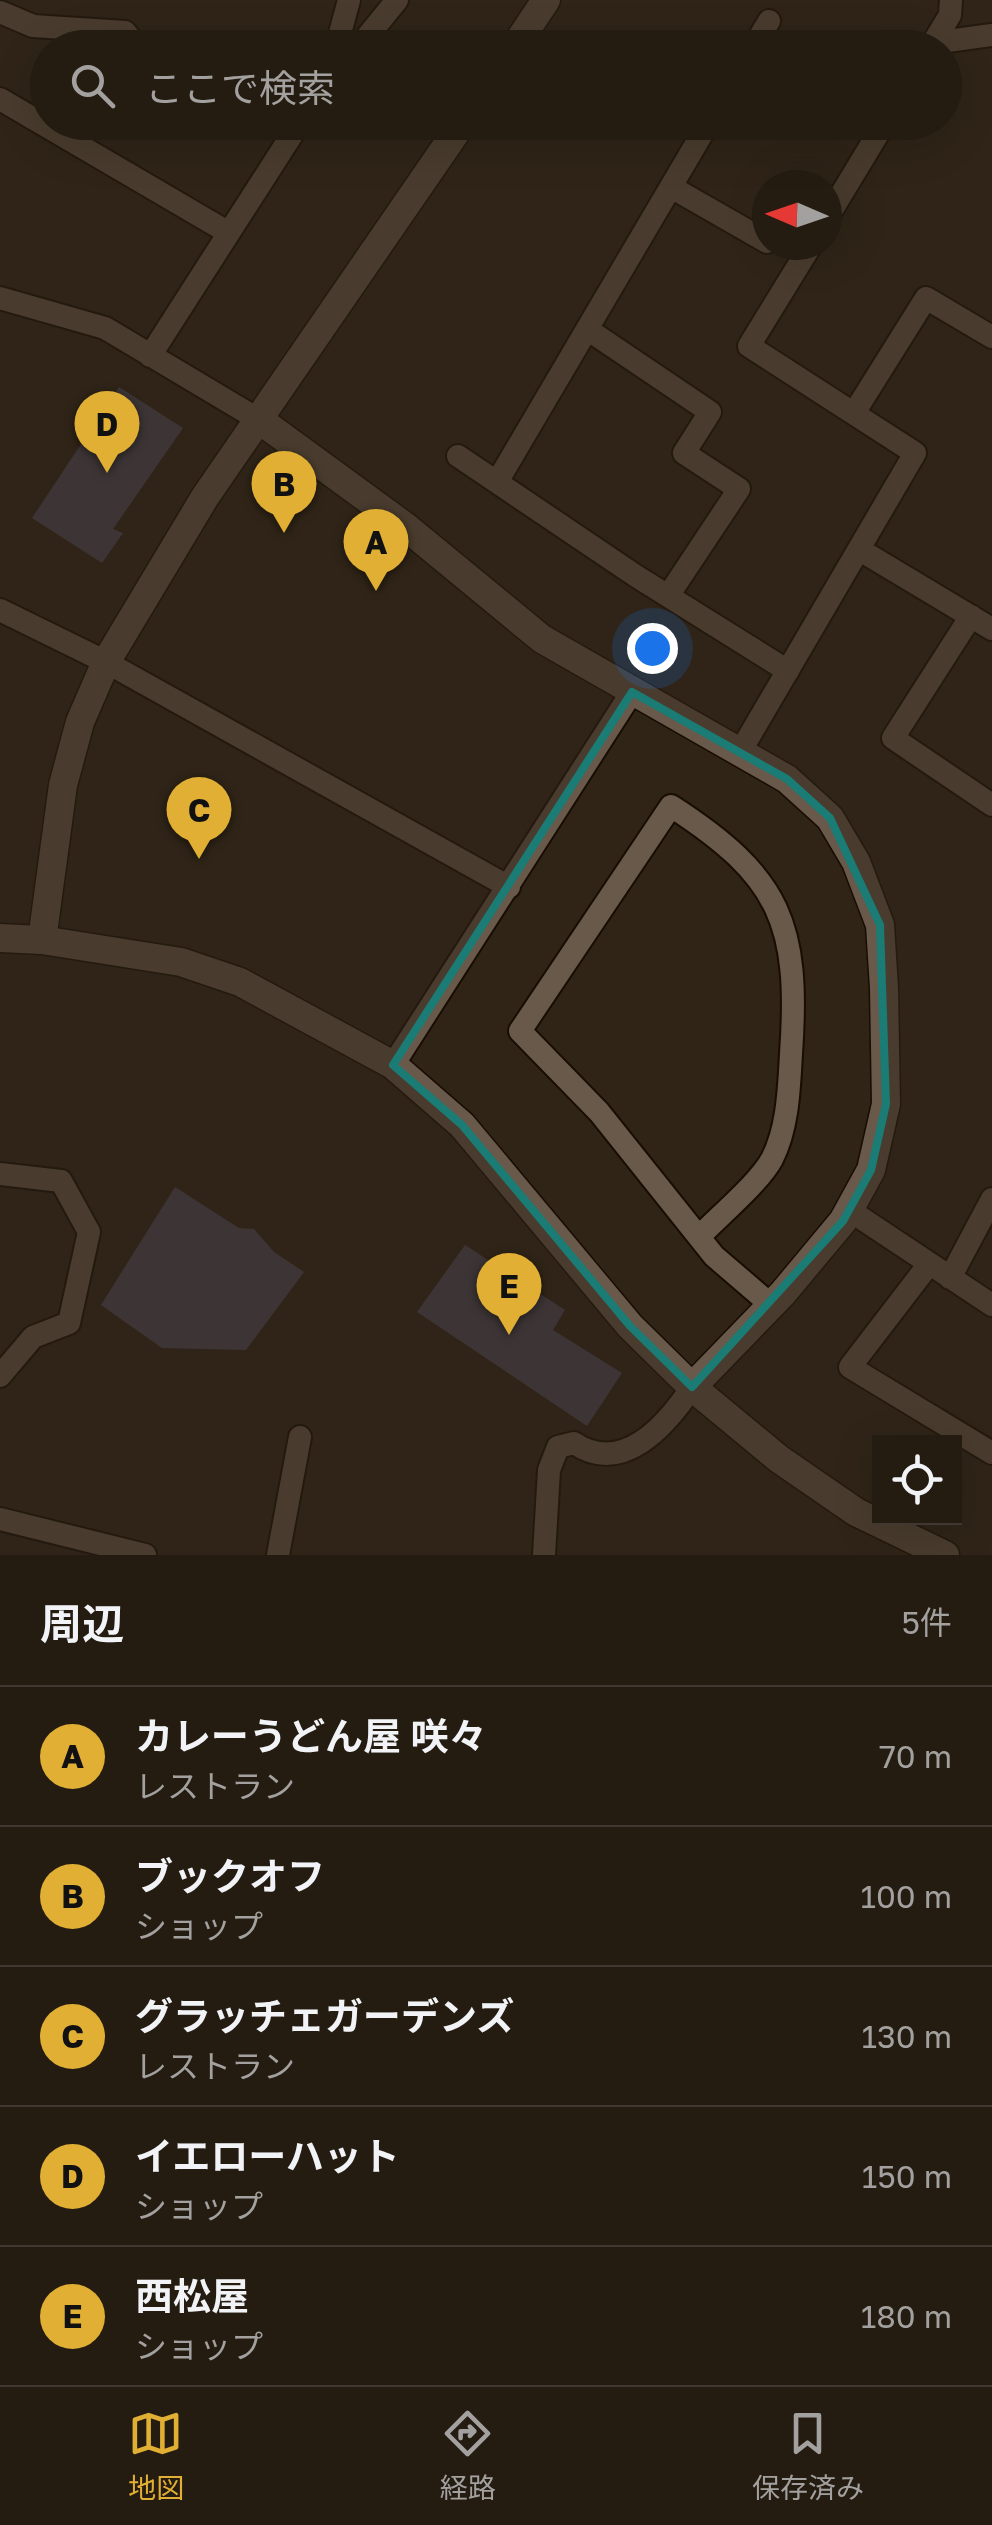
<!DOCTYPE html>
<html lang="ja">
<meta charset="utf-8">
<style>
body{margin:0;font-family:"Golos Text","Noto Sans JP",sans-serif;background:#2c241a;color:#f1f3f6}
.controls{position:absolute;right:30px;bottom:30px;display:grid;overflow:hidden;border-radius:0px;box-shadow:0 10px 40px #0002}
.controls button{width:90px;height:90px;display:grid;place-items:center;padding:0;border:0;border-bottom:2px solid #413931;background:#241b11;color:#f1f3f6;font:50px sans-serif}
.compass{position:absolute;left:752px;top:170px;width:90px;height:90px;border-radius:50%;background:#241b11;box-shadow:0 10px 40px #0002;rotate:272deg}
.you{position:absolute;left:652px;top:648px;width:35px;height:35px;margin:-25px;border:8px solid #fff;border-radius:50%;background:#1a73e8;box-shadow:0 0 0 15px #1a73e833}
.badge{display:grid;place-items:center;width:65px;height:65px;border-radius:50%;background:#e1af34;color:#111;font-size:32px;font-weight:700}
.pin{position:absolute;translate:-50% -82px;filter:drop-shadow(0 2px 5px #0008)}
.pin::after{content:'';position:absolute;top:52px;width:35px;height:30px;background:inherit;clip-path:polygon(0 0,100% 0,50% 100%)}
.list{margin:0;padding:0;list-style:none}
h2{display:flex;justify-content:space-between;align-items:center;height:130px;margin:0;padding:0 40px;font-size:42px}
h2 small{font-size:32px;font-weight:400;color:#a3a19f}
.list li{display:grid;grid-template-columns:65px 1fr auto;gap:30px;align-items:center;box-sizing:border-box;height:140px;padding:0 40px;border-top:2px solid #413931}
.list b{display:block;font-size:38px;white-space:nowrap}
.list p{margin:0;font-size:32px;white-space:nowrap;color:#a3a19f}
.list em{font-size:32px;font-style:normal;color:#a3a19f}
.icon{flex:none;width:55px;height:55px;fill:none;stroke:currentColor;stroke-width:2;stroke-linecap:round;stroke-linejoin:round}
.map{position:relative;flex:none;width:992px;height:1555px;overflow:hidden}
.search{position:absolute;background:#241b11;box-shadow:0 10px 40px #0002;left:30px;right:30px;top:30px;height:110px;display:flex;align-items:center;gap:25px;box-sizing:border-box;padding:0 35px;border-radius:55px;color:#a3a19f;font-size:38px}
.sheet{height:830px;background:#241b11}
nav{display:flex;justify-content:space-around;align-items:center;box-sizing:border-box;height:140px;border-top:2px solid #413931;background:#241b11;font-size:28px;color:#a3a19f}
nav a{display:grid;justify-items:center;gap:5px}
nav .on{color:#e1af34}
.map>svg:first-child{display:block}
</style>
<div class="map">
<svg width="992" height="1555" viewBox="0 0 992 1555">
<rect width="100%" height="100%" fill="#302417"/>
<path fill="#4f495a" d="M119,387L183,428L113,529L123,533L102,563L32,518Z
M175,1187L239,1228L254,1229L274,1252L304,1272L246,1350L162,1348L101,1305Z
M465,1245L565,1310L553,1330L622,1373L587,1426L417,1312Z"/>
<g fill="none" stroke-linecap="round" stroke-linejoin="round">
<g stroke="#180d03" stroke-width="26">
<path id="minor" d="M0,12L33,26L125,32L138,48
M933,43L992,35
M336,48L349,0
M358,48L397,0
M753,48L769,21
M930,48L950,15L951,0
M0,99L229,233
M671,187L767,242
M827,218L885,122
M0,298L105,328L261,421
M587,329L710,412L684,453L739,489L668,596
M150,356L300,122
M854,413L926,298L992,337
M458,456L636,576L788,671
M497,482L709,122
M860,550L992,629
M0,610L106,662L509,887
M971,616L893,738L992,805
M740,752L915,453L749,346L811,245
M393,1065L632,692
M0,1174L61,1181L89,1232L69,1323L33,1337L0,1376
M849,1210L992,1305
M699,1237C719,1216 759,1183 772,1159C788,1128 789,1088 791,1054C800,924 781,877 671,806L520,1031L599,1112L714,1256L771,1305
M929,1264L850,1367L992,1453
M950,1278L992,1199
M0,1519L145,1555
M278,1555L300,1437
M544,1555L549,1470L558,1447L574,1443C622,1476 666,1426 692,1387"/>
</g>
<g stroke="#180d03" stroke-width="31">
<path id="tertiary" d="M514,48L546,0
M261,421L406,527L542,639L787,779L830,818L856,862L880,925L884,988L886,1104L871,1170L843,1221L783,1293L692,1387
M0,938L42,940L181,962L240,982L393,1065L462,1125L630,1326L692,1387L779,1459L856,1512L945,1555
M42,940L63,785L80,722L106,662L205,497L463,122"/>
</g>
<use href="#minor" stroke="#68594a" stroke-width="22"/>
<use href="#tertiary" stroke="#68594a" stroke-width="28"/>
</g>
<path d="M0 0H992V1555H0ZM632,692L787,779L830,818L880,925L886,1104L871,1170L843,1221L692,1387L630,1326L462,1125L393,1065Z" fill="#302417" fill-opacity=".55" fill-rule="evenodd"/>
<path fill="none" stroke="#1a7c74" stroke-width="8" stroke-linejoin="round" d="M632,692L787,779L830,818L880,925L886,1104L871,1170L843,1221L692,1387L630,1326L462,1125L393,1065Z"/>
</svg>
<div class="controls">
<button><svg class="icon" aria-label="locate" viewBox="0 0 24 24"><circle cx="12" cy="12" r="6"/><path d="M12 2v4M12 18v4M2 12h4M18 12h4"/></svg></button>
</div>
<svg class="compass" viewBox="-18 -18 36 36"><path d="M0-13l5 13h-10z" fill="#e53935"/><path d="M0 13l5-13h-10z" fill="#a3a19f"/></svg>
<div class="you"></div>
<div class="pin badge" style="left:376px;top:591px">A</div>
<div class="pin badge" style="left:284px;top:533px">B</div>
<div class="pin badge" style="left:199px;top:859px">C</div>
<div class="pin badge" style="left:107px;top:473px">D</div>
<div class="pin badge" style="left:509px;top:1335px">E</div>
<div class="search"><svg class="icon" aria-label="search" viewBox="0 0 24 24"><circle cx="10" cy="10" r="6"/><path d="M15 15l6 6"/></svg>ここで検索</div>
</div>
<section class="sheet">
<h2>周辺<small>5件</small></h2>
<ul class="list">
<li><span class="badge">A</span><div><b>カレーうどん屋 咲々</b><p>レストラン</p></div><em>70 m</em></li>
<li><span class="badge">B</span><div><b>ブックオフ</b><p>ショップ</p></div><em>100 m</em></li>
<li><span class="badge">C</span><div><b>グラッチェガーデンズ</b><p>レストラン</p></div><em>130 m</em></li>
<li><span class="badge">D</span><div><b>イエローハット</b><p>ショップ</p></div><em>150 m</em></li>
<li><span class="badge">E</span><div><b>西松屋</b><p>ショップ</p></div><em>180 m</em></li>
</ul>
</section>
<nav>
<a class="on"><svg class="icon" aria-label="map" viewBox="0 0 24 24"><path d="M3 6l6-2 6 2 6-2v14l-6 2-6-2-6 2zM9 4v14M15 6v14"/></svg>地図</a>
<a><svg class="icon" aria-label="directions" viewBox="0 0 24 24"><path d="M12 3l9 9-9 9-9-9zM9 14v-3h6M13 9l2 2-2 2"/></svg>経路</a>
<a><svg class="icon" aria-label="saved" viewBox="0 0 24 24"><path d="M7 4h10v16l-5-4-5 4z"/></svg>保存済み</a>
</nav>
